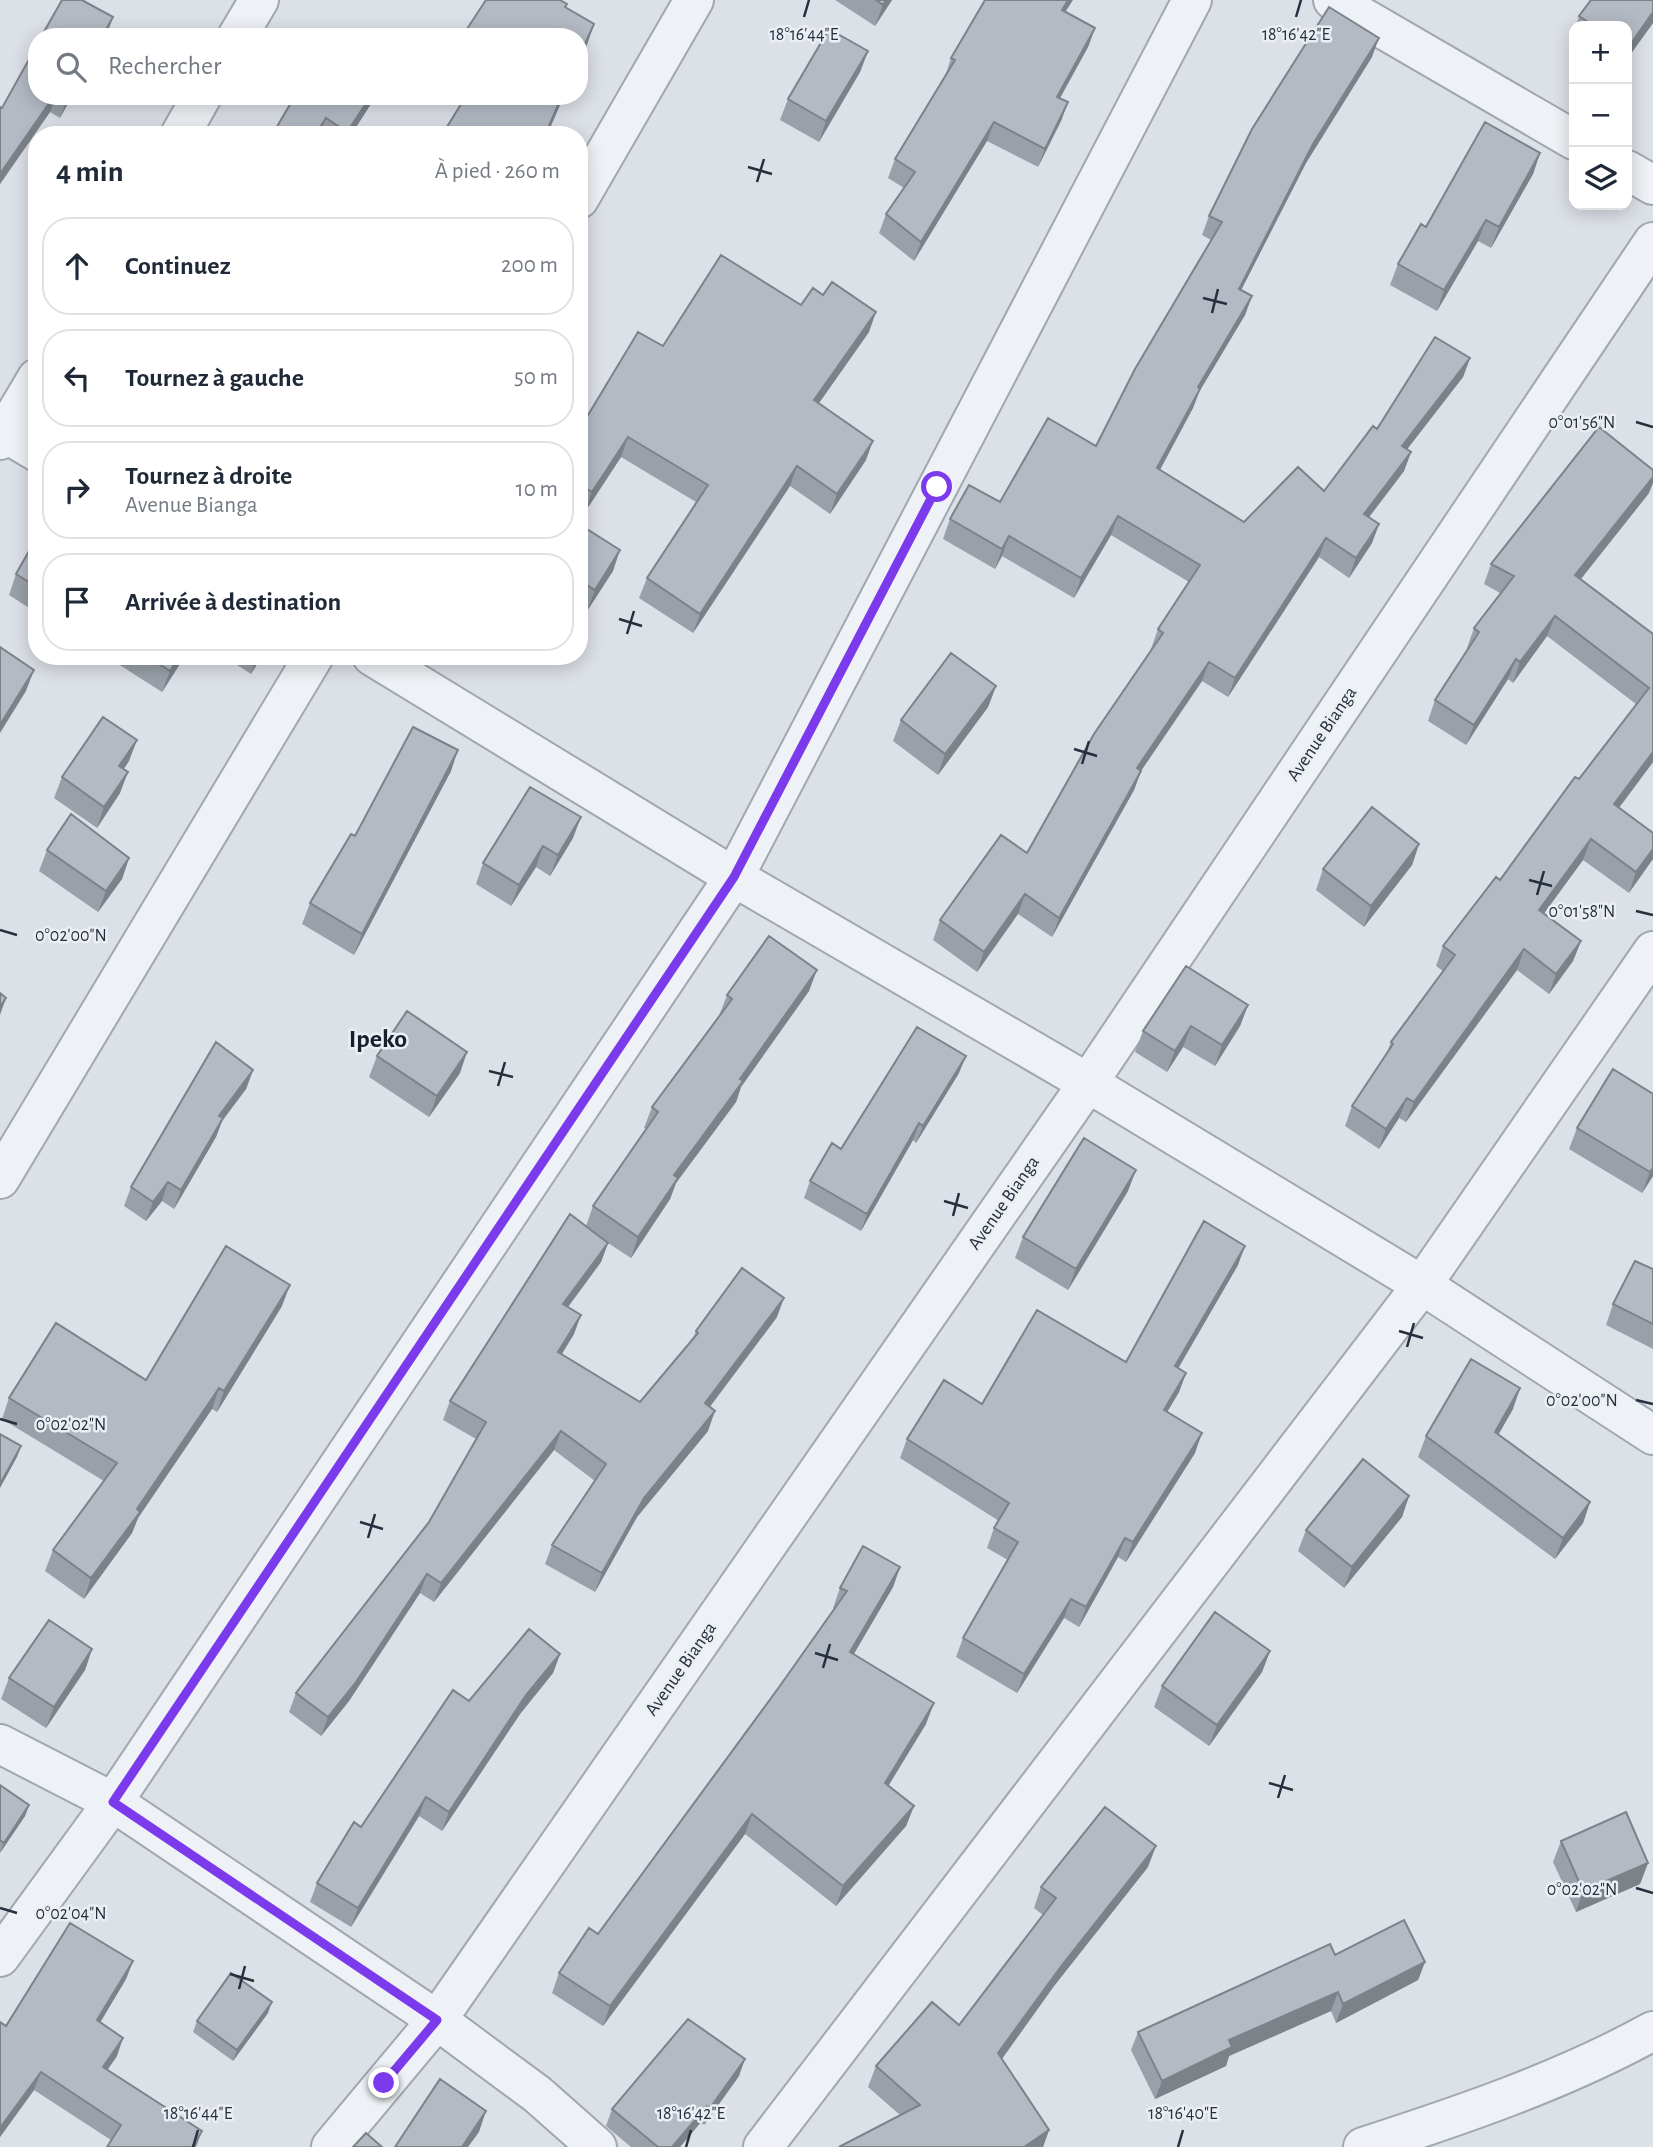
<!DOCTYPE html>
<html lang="fr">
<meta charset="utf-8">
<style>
body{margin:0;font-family:"Alegreya Sans",sans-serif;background:#f6f6f7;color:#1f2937}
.controls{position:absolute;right:21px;top:21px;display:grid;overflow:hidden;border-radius:14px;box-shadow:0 4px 18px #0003}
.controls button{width:63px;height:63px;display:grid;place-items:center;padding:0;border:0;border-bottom:2px solid #e0e1e3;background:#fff;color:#1f2937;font:35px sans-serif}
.stop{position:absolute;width:21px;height:21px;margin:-16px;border:5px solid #7c3aed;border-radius:50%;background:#fff}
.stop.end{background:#7c3aed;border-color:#fff;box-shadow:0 2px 7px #0008}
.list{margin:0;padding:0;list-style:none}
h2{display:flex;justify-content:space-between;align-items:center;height:91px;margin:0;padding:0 28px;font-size:30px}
h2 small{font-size:23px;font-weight:400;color:#747a83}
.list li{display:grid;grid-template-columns:46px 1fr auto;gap:21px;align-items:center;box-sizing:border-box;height:98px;margin:0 14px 14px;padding:0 14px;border:2px solid #e0e1e3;border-radius:28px}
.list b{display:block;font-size:26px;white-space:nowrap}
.list p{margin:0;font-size:23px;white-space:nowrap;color:#747a83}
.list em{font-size:23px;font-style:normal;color:#747a83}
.icon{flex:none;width:38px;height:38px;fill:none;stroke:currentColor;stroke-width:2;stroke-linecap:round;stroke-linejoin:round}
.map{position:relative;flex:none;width:1653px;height:2147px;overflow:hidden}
.search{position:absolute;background:#fff;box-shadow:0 4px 18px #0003;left:28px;top:28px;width:560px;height:77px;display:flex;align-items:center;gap:18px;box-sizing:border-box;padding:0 24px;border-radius:28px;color:#747a83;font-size:26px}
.panel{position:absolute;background:#fff;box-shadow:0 4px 18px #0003;left:28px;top:126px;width:560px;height:539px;border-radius:28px}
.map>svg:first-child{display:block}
</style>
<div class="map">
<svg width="1653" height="2147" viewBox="0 0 1653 2147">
<rect width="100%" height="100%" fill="#dce0e7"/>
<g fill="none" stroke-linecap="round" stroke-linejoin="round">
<g stroke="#a1a7b1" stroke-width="42">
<path id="minor" d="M1333,0L1574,140
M237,37L259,0
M180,135L202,96
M1627,170L1653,185
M579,199L694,0
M0,430L37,452
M0,440L37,378
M372,656L734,877L1088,1083L1422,1285L1653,1435
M0,1179L314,656
M0,1744L113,1802L437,2020L537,2094L597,2147
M0,1957L113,1802L734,877L1192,0
M331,2147L437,2020L1088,1083L1653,242
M763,2147L1422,1285L1653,951
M1363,2147C1462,2115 1562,2081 1653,2031"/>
</g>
<use href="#minor" stroke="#eef1f5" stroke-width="38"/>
</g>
<path fill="#9aa0a9" d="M835,0H892L875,26Z
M1653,0V23L1627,59V26H1576L1579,16Z
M1066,12L1095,28L1088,47L1060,98L1068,102L1061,121L1038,167L987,141L914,261L879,233L886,214L904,188L888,178L895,159L945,77L951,58Z
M868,51L860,72L819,142L780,120L788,99Z
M1372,57L1306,163L1241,290L1252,296L1245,315L1199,392L1193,408L1160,470L1244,522L1324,491L1377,429L1470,358L1463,377L1407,449L1411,452L1404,471L1369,517L1379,524L1372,543L1349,578L1319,557L1228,697L1202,681L1141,771L1134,790L1052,937L1018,914L977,972L933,940L940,920L1027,853L1152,649H1151L1158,629L1189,582L1111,535L1074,598L1002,556L995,569L943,539L950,519L1000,502L1096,446L1211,240L1202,235L1209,216Z
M37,96H72L60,118L50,112L0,184V107L2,108Z
M295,96H376L351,135H272Z
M1540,153L1533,174L1491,248L1478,241L1437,311L1390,285L1398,264L1426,227Z
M801,305L869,332L819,403L866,460L830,514L790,486L693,633L639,598L647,578L696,502L621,457L585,512L579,508V430Z
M1649,493L1581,579L1653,634V762L1619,808L1653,833L1629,893L1583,860L1544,913L1581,941L1573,961L1549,994L1517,970L1406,1122L1399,1118L1379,1149L1345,1126L1352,1106L1386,1055L1391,1042L1443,971L1436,966L1443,946L1500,880L1636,704L1547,636L1513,683L1508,679L1466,745L1428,721L1435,700L1468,650L1467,648L1474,628L1500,593L1484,584L1491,564Z
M579,524L613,571L587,611L579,606Z
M37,537V613L9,595L16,574Z
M121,656H185L162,692L118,664Z
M223,656H262L251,674Z
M996,686L988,707L938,775L893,741L901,720Z
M129,761L124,769L120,793L97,828L54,798L62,777Z
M451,771L354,955L302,924L310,903L355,836Z
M573,838L550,876L536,867L511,906L476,884L483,863Z
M1419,844L1412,865L1364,927L1316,890L1323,869Z
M47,850L129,858L122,879L98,912L39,871Z
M809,991L741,1087L736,1102L676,1183L670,1199L631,1258L608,1243L601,1262L568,1307L574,1334L562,1354L640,1402L692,1341L696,1331L777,1317L710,1407L708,1431L637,1517L595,1592L545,1564L552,1545L595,1481L554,1450L434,1602L420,1593L349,1701L321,1736L289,1712L296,1693L429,1522L476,1439L443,1420L450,1401L586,1226L593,1206L646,1129L644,1128L652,1107L719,1016L727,995Z
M1248,1005L1240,1026L1215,1066L1183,1047L1167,1072L1135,1052L1143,1031Z
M377,1056L460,1073L429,1117L369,1077Z
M253,1070L246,1089L222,1121L216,1137L174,1209L162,1201L146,1221L124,1206L131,1187Z
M959,1073L916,1143L913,1140L861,1231L804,1198L810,1181L841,1149Z
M1653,1094V1176L1642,1193L1569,1149L1577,1128Z
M1128,1191L1068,1290L1015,1258L1023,1237Z
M1238,1265L1178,1368L1186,1373L1179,1392L1167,1412L1195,1453L1126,1562L1118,1557L1079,1627L1064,1618L1017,1693L956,1657L963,1638L1008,1560L987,1548L994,1528L999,1521L900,1458L907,1439L1126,1362Z
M1653,1269V1349L1606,1325L1613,1304Z
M282,1306L217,1412L212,1409L138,1518L132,1533L84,1599L45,1571L53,1550L104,1481L2,1419L9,1398L146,1380Z
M1513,1409L1498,1434L1590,1502L1583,1523L1555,1559L1418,1457L1426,1436Z
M1409,1496L1402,1517L1344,1588L1298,1551L1306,1530Z
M900,1567L893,1587L854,1654L926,1724L888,1785L914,1806L906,1826L836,1906L745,1834L603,2026L552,1993L559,1973L598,1934L777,1690L834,1609L833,1608L840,1588Z
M92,1649L85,1670L46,1728L1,1699L9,1678Z
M1270,1651L1262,1672L1209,1746L1154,1707L1162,1686Z
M560,1654L553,1673L520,1714L442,1831L419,1816L351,1927L310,1902L317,1883L469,1701Z
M0,1785L29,1805L25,1816L0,1853Z
M1561,1841L1648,1863L1640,1884L1576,1912L1553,1862Z
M1148,1867L1054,1986L1002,2059L1049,2130L1043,2147H839L900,2115L868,2087L876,2066L959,2025L1043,1915L1034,1908L1041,1887Z
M1335,1955L1425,1962L1418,1980L1336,2023L1331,2011L1229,2056L1226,2066L1155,2099L1131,2050L1138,2032Z
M133,1961L126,1979L100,2022L117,2056L107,2070L202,2131L111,2140L34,2090L0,2137V2022L6,2026Z
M268,2013L233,2061L193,2032L197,2021Z
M739,2076L704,2125L701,2122L680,2147H631L606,2126L612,2109Z"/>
<path fill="#7d8289" d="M886,0H892L875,26L883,5Z
M1068,0H1073L1055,28L1062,10Z
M1653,12V23L1627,59V49Z
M113,17L106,37H102Z
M594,24L587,45L579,61V57Z
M1095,28L1088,47L1050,116L1057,97Z
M1379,38L1372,57L1306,163L1232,308L1239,289L1313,144Z
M868,51L860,72L819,142L826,121Z
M54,96H56L50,112L0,184V174Z
M72,96L60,118L68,97Z
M371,96H376L351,135H346Z
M562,96H564L547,135H545Z
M1068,102L1061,121L1038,167L1045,149Z
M326,118L319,135H315Z
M994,122L987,141L914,261L921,242Z
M1540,153L1533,174L1491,248L1499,227Z
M1486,220L1478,241L1437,311L1444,290Z
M1252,296L1245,315L1199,392L1193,408L1150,488L1157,468L1198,387Z
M876,312L869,332L807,420L814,400Z
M1470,358L1463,377L1395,465L1402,446Z
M628,437L621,457L585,512L592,492Z
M873,441L866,460L830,514L837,494Z
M1411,452L1404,471L1357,533L1364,514Z
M797,466L790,486L693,633L700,614Z
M1653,477V483L1649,493L1568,595L1575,575Z
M1118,516L1111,535L1074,598L1081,578Z
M1379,524L1372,543L1349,578L1356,558Z
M1009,536L1002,556L995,569L1002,549Z
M1326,538L1319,557L1228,697L1235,678Z
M620,550L613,571L587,611L595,590Z
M1555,616L1547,636L1513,683L1520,662Z
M179,656H185L162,692L170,671Z
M257,656H262L251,674Z
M1516,659L1508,679L1466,745L1474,725Z
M1209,662L1202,681L1130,787L1137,768Z
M34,670L26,691L0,733V725Z
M996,686L988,707L938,775L945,754Z
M137,740L129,761L111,787L119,766Z
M458,750L451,771L354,955L362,934Z
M1653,752V762L1606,825L1614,804Z
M1141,771L1134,790L1052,937L1059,918Z
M128,772L120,793L97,828L104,807Z
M581,817L573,838L550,876L558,855Z
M1591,839L1583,860L1532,930L1539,910Z
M1419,844L1412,865L1364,927L1371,906Z
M543,846L536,867L511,906L519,885Z
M1653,849V859L1629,893L1636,872Z
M129,858L122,879L98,912L106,891Z
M1025,894L1018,914L977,972L984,952Z
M1581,941L1573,961L1549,994L1556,974Z
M1524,949L1517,970L1406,1122L1414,1102Z
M817,970L809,991L741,1087L736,1102L676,1183L670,1199L631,1258L638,1237L674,1175L740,1079Z
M6,998L0,1015V1007Z
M1248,1005L1240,1026L1215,1066L1222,1045Z
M1191,1026L1183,1047L1167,1072L1175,1051Z
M467,1052L460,1073L429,1117L437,1096Z
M966,1056L959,1073L916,1143L923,1126Z
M253,1070L246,1089L222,1121L216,1137L174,1209L181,1190L219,1116Z
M1407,1098L1399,1118L1379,1149L1386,1129Z
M919,1123L913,1140L861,1231L867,1214Z
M1653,1168V1176L1642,1193L1650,1172Z
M1136,1170L1128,1191L1068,1290L1076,1269Z
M168,1182L162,1201L146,1221L153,1202Z
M608,1243L601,1262L556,1323L563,1304Z
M1245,1246L1238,1265L1168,1386L1175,1366Z
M290,1285L282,1306L217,1412L224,1391Z
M784,1298L777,1317L698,1422L705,1403Z
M581,1315L574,1334L551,1371L558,1352Z
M1186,1373L1179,1392L1157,1429L1164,1410Z
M219,1388L212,1409L138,1518L132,1533L84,1599L91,1578Z
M1520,1388L1513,1409L1488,1453L1495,1432Z
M715,1411L708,1431L637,1517L595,1592L602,1573L644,1498Z
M561,1431L554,1450L434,1602L441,1583Z
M1202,1433L1195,1453L1126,1562L1133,1542Z
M21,1446L17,1457L0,1488V1484Z
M1409,1496L1402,1517L1344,1588L1352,1567Z
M1590,1502L1583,1523L1555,1559L1563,1538Z
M1125,1538L1118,1557L1079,1627L1086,1607Z
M900,1567L893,1587L843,1672L850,1652Z
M427,1574L420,1593L349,1701L321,1736L328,1717Z
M1071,1599L1064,1618L1017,1693L1024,1674Z
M92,1649L85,1670L46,1728L54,1707Z
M1270,1651L1262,1672L1209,1746L1217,1725Z
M560,1654L553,1673L520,1714L442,1831L449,1812L526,1695Z
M934,1703L926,1724L878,1803L885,1783Z
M426,1797L419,1816L351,1927L358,1908Z
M29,1805L25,1816L0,1853L4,1843Z
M914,1806L906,1826L836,1906L843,1886Z
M752,1814L745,1834L603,2026L610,2006Z
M1156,1846L1148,1867L1054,1986L991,2074L998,2053L1062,1965Z
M1648,1863L1640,1884L1576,1912L1583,1891Z
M133,1961L126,1979L91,2038L97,2020Z
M1425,1962L1418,1980L1336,2023L1343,2004Z
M1338,1992L1331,2011L1229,2056L1226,2066L1155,2099L1162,2081L1229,2040Z
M272,2002L268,2013L233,2061L237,2050Z
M123,2038L117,2056L97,2085L103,2067Z
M745,2059L739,2076L704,2125L710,2108Z
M41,2072L34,2090L0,2137V2128Z
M707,2106L701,2122L680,2147H672Z
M486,2111L479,2132L468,2147H462Z
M1049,2130L1043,2147H1024Z
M202,2131L196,2147H192Z"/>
<path fill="#b3bac4" stroke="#7d8289" stroke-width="2" d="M62,0H82L113,17L102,37H41Z
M486,0H560L567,4L565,7L594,24L579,57V37H465L463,35Z
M876,0H886L883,5Z
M985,0H1068L1062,10L1095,28L1057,97L1068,102L1045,149L994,122L921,242L886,214L915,172L895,159L955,60L951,58Z
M1591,0H1653V12L1627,49V26H1594L1579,16Z
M1329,7L1379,38L1313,144L1239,289L1252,296L1198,387L1200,389L1157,468L1244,522L1298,467L1324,491L1373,426L1377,429L1435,337L1470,358L1402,446L1411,452L1364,514L1379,524L1356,558L1326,538L1235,678L1209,662L1137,768L1141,771L1059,918L1025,894L984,952L940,920L1001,835L1027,853L1094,734L1163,633L1158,629L1200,565L1118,516L1081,578L1009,536L1002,549L950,519L969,485L1000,502L1048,418L1096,446L1135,369L1222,222L1209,216L1252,129Z
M829,29L868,51L826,121L788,99Z
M335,32L343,37H332Z
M37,45V96H54L0,174V107L2,108Z
M295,96H371L347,132L326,118L315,135H272Z
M466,96H562L545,135H442Z
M1485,122L1540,153L1499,227L1486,220L1444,290L1398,264L1421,224L1426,227Z
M721,255L801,305L813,288L823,295L832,282L876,312L814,400L873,441L837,494L797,466L700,614L647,578L708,485L628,437L592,492L579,484V430L638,332L663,346Z
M1599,427L1653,470V477L1575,575L1653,634V752L1614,804L1653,833V849L1636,872L1591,839L1539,910L1581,941L1556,974L1524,949L1414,1102L1407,1098L1386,1129L1352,1106L1393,1044L1391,1042L1455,955L1443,946L1496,877L1500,880L1575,777L1579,779L1649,688L1555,616L1520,662L1516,659L1474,725L1435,700L1479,632L1474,628L1514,576L1491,564Z
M579,524L620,550L595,590L579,580Z
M37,537V587L16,574Z
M0,647L34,670L0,725Z
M951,653L996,686L945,754L901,720Z
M147,656H179L170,671Z
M103,717L137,740L119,766L128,772L104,807L62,777Z
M413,727L458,750L362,934L310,903L351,834L355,836Z
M530,787L581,817L558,855L543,846L519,885L483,863Z
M1372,807L1419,844L1371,906L1323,869Z
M71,814L129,858L106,891L47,850Z
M769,936L817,970L740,1079L743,1081L674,1175L678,1178L638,1237L593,1206L658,1112L652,1107L732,999L727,995Z
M1186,966L1248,1005L1222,1045L1191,1026L1175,1051L1143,1031Z
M0,993L6,998L0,1007Z
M407,1011L467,1052L437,1096L377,1056Z
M917,1027L966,1056L923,1126L919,1123L867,1214L810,1181L832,1143L841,1149Z
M216,1042L253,1070L219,1116L223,1118L181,1190L168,1182L153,1202L131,1187Z
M1613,1069L1653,1094V1168L1650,1172L1577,1128Z
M1084,1138L1136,1170L1076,1269L1023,1237Z
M570,1214L608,1243L563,1304L581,1315L558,1352L640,1402L698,1333L696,1331L742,1268L784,1298L705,1403L715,1411L644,1498L602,1573L552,1545L606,1464L561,1431L441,1583L427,1574L356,1682L328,1717L296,1693L429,1522L486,1422L450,1401Z
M1204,1221L1245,1246L1175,1366L1186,1373L1164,1410L1202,1433L1133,1542L1125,1538L1086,1607L1071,1599L1024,1674L963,1638L1018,1542L994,1528L1009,1503L907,1439L944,1380L982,1404L1037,1310L1126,1362Z
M226,1246L290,1285L224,1391L219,1388L137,1509L140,1512L91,1578L53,1550L117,1463L9,1398L56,1323L146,1380Z
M1635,1261L1653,1269V1324L1613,1304Z
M1471,1359L1520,1388L1495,1432L1590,1502L1563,1538L1426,1436Z
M0,1434L21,1446L0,1484Z
M1363,1459L1409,1496L1352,1567L1306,1530Z
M863,1546L900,1567L850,1652L934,1703L885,1783L914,1806L843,1886L752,1814L610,2006L559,1973L589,1928L598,1934L777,1690L847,1591L840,1588Z
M1215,1612L1270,1651L1217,1725L1162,1686Z
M49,1620L92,1649L54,1707L9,1678Z
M529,1629L560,1654L526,1695L449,1812L426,1797L358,1908L317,1883L354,1822L361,1827L453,1690L469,1701Z
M0,1785L29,1805L4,1843L0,1840Z
M1105,1807L1156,1846L1062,1965L998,2053L1049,2130L1024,2147H839L920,2105L876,2066L932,2002L959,2025L1056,1898L1041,1887Z
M1626,1812L1648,1863L1583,1891L1561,1841Z
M1404,1920L1425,1962L1343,2004L1338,1992L1229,2040L1232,2047L1162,2081L1138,2032L1330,1944L1335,1955Z
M70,1923L133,1961L97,2020L123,2038L103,2067L202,2131L192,2147H107L121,2125L41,2072L0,2128V2022L6,2026Z
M231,1973L272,2002L237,2050L197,2021Z
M688,2019L745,2059L710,2108L707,2106L672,2147H658L612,2109Z
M440,2079L486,2111L462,2147H395Z
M366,2133L382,2147H353Z"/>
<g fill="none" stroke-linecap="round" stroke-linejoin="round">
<path stroke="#7c3aed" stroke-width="9" d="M384,2083L437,2020L113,1802L734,877L937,487"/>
</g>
<path fill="none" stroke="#252f3d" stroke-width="2.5" d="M804,17L809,0M1296,17L1301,0M748,167L772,174M757,182L764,159M1203,298L1227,304M1212,313L1218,289M1636,422L1653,427M619,619L642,626M627,634L634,611M1074,749L1097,756M1082,764L1089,741M1529,880L1552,886M1537,895L1544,871M1636,911L1653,915M0,930L17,935M489,1071L513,1077M498,1086L505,1062M944,1201L968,1208M953,1216L959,1193M1399,1331L1423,1338M1407,1347L1414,1323M1636,1400L1653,1404M0,1419L17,1424M360,1522L383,1529M368,1538L375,1514M815,1653L838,1660M823,1668L830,1644M1269,1783L1293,1790M1278,1798L1285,1775M1636,1888L1653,1893M0,1908L17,1913M230,1974L254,1981M239,1989L245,1966M193,2147L198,2130M686,2147L691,2130M1178,2147L1183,2130"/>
<g text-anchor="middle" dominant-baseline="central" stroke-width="5" stroke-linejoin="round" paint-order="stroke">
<g font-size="19" fill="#252f3d" stroke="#ebeff4">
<text transform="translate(1322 734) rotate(-56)">Avenue Bianga</text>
<text transform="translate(1004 1203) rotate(-55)">Avenue Bianga</text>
<text transform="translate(681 1669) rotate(-55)">Avenue Bianga</text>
</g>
<g font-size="26" font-weight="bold" fill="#18202e" stroke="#ebeff4">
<text x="378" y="1039">Ipeko</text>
</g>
</g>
<g font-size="18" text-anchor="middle" fill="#252f3d" stroke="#ebeff4" stroke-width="5" stroke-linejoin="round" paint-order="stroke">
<text x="804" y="40">18°16'44"E</text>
<text x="1296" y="40">18°16'42"E</text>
<text x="1582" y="428">0°01'56"N</text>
<text x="1582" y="917">0°01'58"N</text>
<text x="71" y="941">0°02'00"N</text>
<text x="1582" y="1406">0°02'00"N</text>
<text x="71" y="1430">0°02'02"N</text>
<text x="1582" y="1895">0°02'02"N</text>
<text x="71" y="1919">0°02'04"N</text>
<text x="198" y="2119">18°16'44"E</text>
<text x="691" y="2119">18°16'42"E</text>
<text x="1183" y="2119">18°16'40"E</text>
</g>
</svg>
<div class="controls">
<button>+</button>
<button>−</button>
<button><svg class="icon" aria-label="layers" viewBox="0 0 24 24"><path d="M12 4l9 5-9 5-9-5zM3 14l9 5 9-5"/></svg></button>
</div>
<div class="stop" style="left:937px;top:487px"></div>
<div class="stop end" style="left:384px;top:2083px"></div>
<div class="search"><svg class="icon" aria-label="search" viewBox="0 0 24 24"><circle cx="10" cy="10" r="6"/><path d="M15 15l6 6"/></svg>Rechercher</div>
<section class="panel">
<h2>4 min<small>À pied · 260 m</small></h2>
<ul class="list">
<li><svg class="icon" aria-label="ahead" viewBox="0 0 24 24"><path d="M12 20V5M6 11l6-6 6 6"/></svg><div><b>Continuez</b></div><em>200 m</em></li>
<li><svg class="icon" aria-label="left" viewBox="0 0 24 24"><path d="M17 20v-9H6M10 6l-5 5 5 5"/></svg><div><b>Tournez à gauche</b></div><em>50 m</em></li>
<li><svg class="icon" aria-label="right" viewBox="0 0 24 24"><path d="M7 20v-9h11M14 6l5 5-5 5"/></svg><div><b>Tournez à droite</b><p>Avenue Bianga</p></div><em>10 m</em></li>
<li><svg class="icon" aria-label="arrive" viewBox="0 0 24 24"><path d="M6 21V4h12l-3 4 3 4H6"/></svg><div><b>Arrivée à destination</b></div></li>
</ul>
</section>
</div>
